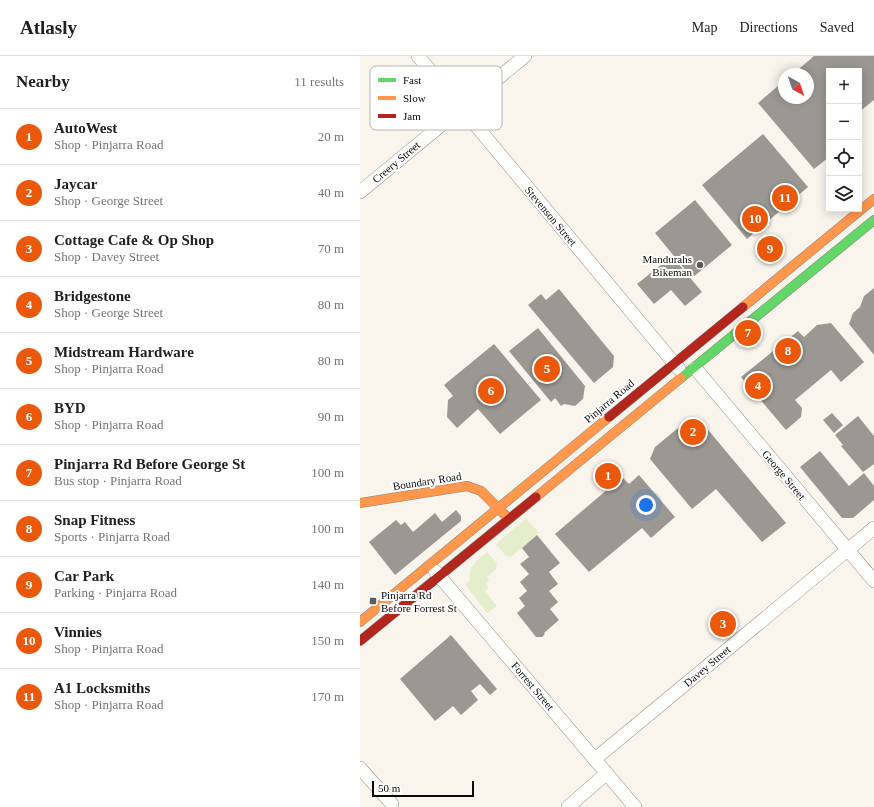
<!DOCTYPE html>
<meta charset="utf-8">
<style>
body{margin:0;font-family:Georgia,serif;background:#f2f2f2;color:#202124}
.controls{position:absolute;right:12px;top:12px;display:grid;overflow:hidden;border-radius:0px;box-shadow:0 2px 10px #0003}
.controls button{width:36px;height:36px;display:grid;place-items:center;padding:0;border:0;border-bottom:1px solid #e0e0e0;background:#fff;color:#202124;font:20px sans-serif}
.compass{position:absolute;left:418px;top:12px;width:36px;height:36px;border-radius:50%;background:#fff;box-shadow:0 2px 10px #0003;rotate:140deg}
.scale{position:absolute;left:12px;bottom:10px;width:102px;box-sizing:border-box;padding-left:4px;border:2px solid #0a0a0a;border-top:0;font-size:11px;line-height:14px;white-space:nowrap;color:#0a0a0a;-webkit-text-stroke:3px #fff;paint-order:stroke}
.you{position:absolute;left:286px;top:449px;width:14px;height:14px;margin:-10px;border:3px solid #fff;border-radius:50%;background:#1a73e8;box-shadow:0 0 0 6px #1a73e833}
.badge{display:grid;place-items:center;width:26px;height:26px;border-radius:50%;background:#ea580c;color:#fff;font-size:13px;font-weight:700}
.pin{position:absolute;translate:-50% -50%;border:2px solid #fff;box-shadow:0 1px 4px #0006}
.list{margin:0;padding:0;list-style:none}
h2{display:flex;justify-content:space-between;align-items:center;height:52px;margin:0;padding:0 16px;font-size:17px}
h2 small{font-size:13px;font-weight:400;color:#757577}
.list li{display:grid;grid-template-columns:26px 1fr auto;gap:12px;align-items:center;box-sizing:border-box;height:56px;padding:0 16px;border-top:1px solid #e0e0e0}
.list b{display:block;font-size:15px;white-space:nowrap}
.list p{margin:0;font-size:13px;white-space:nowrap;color:#757577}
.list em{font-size:13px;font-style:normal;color:#757577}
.icon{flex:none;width:22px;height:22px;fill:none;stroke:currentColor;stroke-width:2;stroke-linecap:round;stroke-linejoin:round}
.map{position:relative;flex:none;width:514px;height:751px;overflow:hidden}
header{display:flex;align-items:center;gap:24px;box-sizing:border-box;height:56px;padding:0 20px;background:#fff;border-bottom:1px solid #e0e0e0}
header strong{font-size:19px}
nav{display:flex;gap:22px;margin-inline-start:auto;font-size:14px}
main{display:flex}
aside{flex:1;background:#fff}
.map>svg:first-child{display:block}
</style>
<header>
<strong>Atlasly</strong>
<nav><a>Map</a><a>Directions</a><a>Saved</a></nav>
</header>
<main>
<aside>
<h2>Nearby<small>11 results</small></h2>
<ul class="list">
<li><span class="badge">1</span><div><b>AutoWest</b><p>Shop · Pinjarra Road</p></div><em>20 m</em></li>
<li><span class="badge">2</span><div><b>Jaycar</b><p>Shop · George Street</p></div><em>40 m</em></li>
<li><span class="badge">3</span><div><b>Cottage Cafe &amp; Op Shop</b><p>Shop · Davey Street</p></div><em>70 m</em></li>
<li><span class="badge">4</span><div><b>Bridgestone</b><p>Shop · George Street</p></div><em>80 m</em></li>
<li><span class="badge">5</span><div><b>Midstream Hardware</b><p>Shop · Pinjarra Road</p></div><em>80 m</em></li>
<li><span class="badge">6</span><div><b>BYD</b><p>Shop · Pinjarra Road</p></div><em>90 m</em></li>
<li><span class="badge">7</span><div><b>Pinjarra Rd Before George St</b><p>Bus stop · Pinjarra Road</p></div><em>100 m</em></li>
<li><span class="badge">8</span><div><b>Snap Fitness</b><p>Sports · Pinjarra Road</p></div><em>100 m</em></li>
<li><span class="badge">9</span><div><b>Car Park</b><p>Parking · Pinjarra Road</p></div><em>140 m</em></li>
<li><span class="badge">10</span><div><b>Vinnies</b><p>Shop · Pinjarra Road</p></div><em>150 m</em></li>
<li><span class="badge">11</span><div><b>A1 Locksmiths</b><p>Shop · Pinjarra Road</p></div><em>170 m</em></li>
</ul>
</aside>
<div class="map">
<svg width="514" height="751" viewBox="0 0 514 751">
<rect width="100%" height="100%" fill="#f9f5ed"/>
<path fill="#e5eecc" d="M166,462L179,477L151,501L146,500L136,488Z
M127,496L137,507L136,513L127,521L129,524L126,528L129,531L125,535L137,550L127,557L105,528L110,524C107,510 118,504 127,496Z"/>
<path fill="#9b9893" d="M454,0H514V44L499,56V15H469V101L454,113L398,47L424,25V42H448V18H433Z
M403,78L448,131L387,183L342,129Z
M335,144L372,189L332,222L295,177Z
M312,200L342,236L325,250L311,234L294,248L277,228Z
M514,232V299L489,268L493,257L500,251L504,240Z
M199,233L254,300L253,311L234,327L168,249L181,238L186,244Z
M471,267L504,306L481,326L471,314L435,344L442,352L441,361L426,374L381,321L438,275L444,281L457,269Z
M178,272L225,330L223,343L215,350L204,348L201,350L195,342L191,346L149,295Z
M134,288L181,344L140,378L118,353L97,372L87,361L88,344L93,340L84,329Z
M472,357L483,369L474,377L463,364Z
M498,360L514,380V408L503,416L481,390L483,389L475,379Z
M323,368L344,369L426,467L402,486L356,433L332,453L290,403L295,391Z
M460,395L489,430L504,417L514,430V444L493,462H482L440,411Z
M279,419L315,461L291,482L282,472L229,516L195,478L262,421L269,428Z
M96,454L101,460V465L35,519L9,486L36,464L41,469L45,466L53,476L75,457L82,466Z
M177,479L200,507L189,516L198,528L189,535L198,546L190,553L199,564L184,577L185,578L182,581H176L157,557L165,550L159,542L167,535L160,526L169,518L160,508L169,501L162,492Z
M91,579L137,633L130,639L120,628L111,635L118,644L101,659L93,650L75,665L40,623Z"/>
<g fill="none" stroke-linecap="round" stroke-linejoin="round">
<g stroke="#92908c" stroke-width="14">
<path id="street" d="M58,0L319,313
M0,136L165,0
M335,312L514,525
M75,515L275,751
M235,703L514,472
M0,712L32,748
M208,751L247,717"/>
</g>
<g stroke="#888683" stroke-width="10">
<path id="fast" d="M321,322L514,164"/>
</g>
<g stroke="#888683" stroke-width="10">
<path id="slow" d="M383,251L514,143
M176,441L321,322
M0,447L107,430L121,435L149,463
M0,566L249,361"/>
</g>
<g stroke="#888683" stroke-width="10">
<path id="jam" d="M249,361L383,251
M0,585L176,441"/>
</g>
<use href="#street" stroke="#fefefc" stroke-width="13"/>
<use href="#fast" stroke="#63d668" stroke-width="9"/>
<use href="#slow" stroke="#ff974d" stroke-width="9"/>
<use href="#jam" stroke="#b3261e" stroke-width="9"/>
</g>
<g fill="#5e5c59" stroke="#fff" stroke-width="1.5">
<circle cx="340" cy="209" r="4"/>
<rect x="9" y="541" width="8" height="8" rx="2"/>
</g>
<g text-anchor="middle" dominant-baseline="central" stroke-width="4" stroke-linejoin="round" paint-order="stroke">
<g font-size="11" fill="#0a0a0a" stroke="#fff">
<text transform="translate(36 106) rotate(-40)">Creery Street</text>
<text transform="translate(191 160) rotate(50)">Stevenson Street</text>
<text transform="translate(249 345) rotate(-40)">Pinjarra Road</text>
<text transform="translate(424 419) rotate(50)">George Street</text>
<text transform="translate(67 425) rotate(-9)">Boundary Road</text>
<text transform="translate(347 610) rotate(-40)">Davey Street</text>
<text transform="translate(173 630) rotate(50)">Forrest Street</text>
</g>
<g font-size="11" fill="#0a0a0a" stroke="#fff" text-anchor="end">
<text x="332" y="203">Mandurahs<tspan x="332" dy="13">Bikeman</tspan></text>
<text x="21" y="539" text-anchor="start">Pinjarra Rd<tspan x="21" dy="13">Before Forrest St</tspan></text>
</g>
</g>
<rect x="10" y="10" width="132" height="64" rx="6" fill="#fff" stroke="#b6b6b6" stroke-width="1"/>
<rect x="18" y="22" width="18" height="4" fill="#63d668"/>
<rect x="18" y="40" width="18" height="4" fill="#ff974d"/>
<rect x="18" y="58" width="18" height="4" fill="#b3261e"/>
<g font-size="11" fill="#0a0a0a">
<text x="43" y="28">Fast</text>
<text x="43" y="46">Slow</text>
<text x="43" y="64">Jam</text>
</g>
</svg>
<div class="controls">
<button>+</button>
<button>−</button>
<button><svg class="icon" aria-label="locate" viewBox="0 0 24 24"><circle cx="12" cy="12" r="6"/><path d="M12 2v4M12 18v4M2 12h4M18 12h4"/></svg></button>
<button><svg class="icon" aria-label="layers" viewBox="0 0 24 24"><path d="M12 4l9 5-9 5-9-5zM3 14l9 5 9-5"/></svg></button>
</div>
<svg class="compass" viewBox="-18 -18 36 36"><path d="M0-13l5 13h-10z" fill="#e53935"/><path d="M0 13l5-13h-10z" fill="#757577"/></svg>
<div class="scale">50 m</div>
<div class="you"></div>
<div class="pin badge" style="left:248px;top:420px">1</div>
<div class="pin badge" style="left:333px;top:376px">2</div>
<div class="pin badge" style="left:363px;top:568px">3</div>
<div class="pin badge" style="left:398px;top:330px">4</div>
<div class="pin badge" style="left:187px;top:313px">5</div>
<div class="pin badge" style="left:131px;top:335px">6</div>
<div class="pin badge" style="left:388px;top:277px">7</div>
<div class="pin badge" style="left:428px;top:295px">8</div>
<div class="pin badge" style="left:410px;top:193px">9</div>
<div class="pin badge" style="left:395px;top:163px">10</div>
<div class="pin badge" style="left:425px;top:142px">11</div>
</div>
</main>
